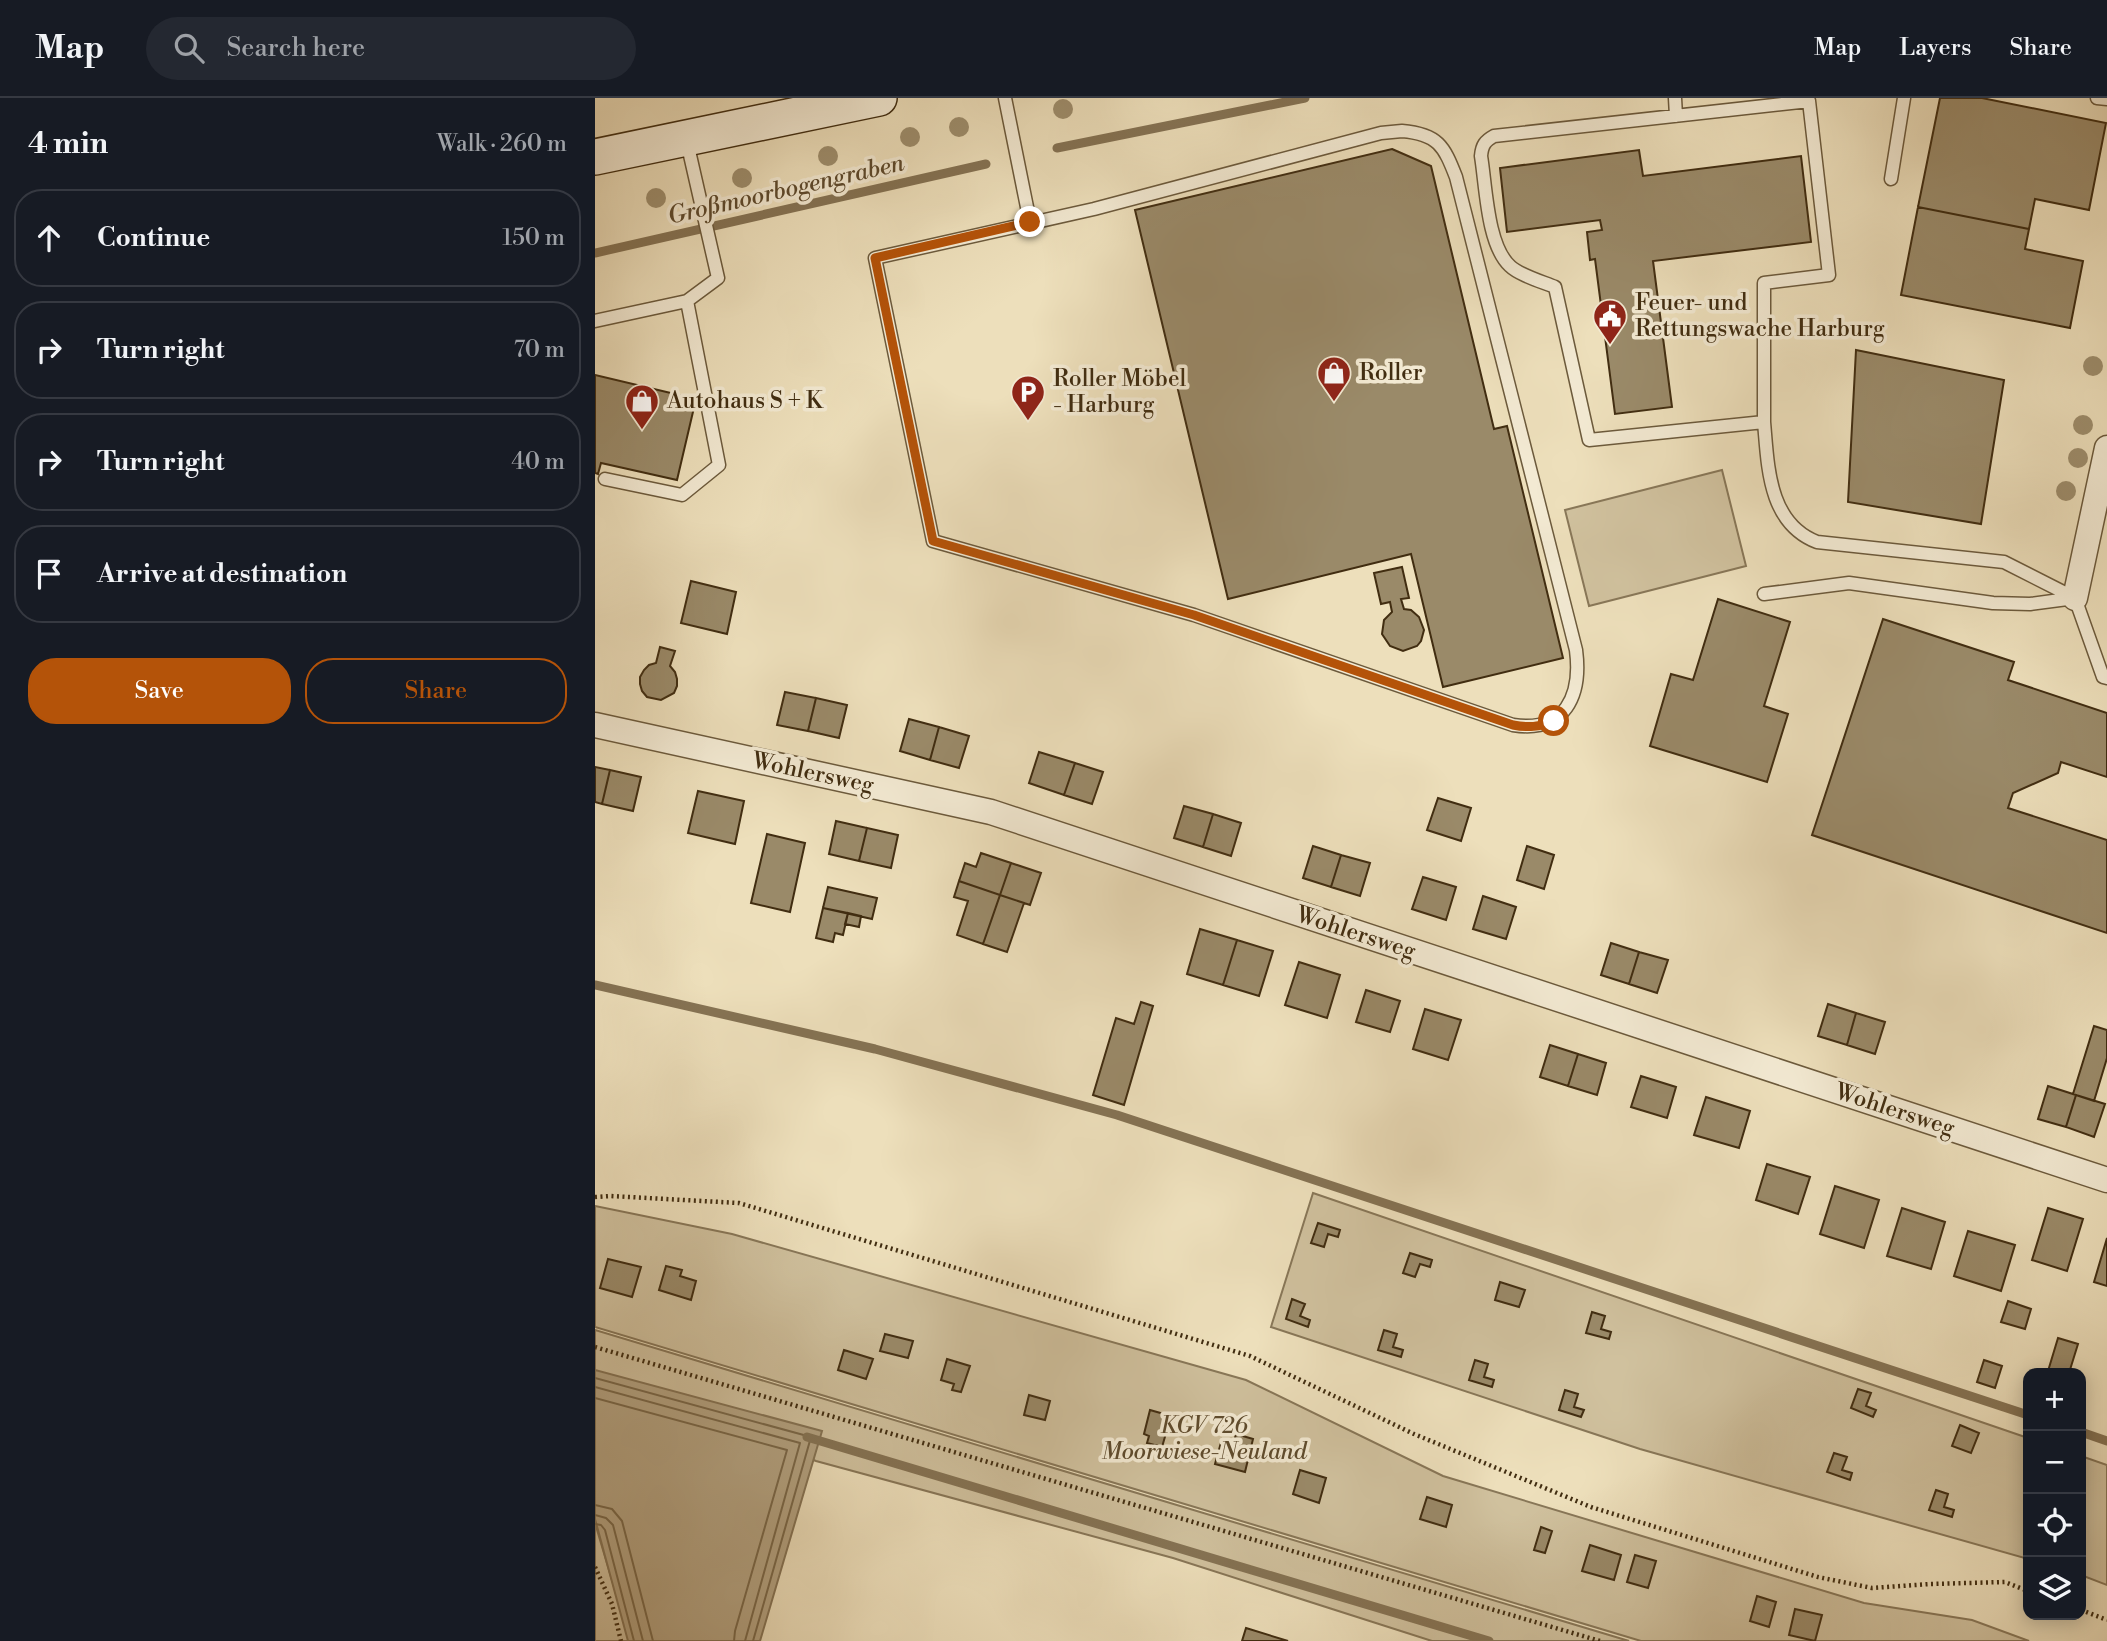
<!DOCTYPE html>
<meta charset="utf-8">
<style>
body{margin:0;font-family:"Libre Bodoni",serif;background:#242831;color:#f1f3f6}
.controls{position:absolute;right:21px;bottom:21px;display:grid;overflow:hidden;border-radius:14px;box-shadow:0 4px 18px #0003}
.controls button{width:63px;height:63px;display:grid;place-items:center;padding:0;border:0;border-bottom:2px solid #363941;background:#171b24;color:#f1f3f6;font:35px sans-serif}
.stop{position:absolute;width:21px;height:21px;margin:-16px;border:5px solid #b45309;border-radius:50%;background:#fff}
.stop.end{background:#b45309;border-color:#fff;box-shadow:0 2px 7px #0008}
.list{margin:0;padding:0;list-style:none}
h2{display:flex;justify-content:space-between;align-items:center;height:91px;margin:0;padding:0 28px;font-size:30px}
h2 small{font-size:23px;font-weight:400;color:#9ea1a6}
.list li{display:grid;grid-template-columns:46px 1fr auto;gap:21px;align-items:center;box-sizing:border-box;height:98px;margin:0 14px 14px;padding:0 14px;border:2px solid #363941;border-radius:28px}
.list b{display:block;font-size:26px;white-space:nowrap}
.list em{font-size:23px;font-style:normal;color:#9ea1a6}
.actions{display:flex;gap:14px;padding:21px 28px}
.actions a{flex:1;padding:16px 0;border:2px solid #b45309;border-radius:28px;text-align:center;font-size:24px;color:#b45309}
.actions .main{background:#b45309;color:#fff}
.icon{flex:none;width:38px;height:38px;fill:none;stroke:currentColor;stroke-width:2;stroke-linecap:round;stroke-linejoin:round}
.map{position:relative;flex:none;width:1512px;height:1543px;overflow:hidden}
header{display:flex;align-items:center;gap:42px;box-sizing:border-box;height:98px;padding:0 35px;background:#171b24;border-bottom:2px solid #363941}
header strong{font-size:33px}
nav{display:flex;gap:38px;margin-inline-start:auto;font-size:24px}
.search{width:490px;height:63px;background:#242831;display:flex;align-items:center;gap:18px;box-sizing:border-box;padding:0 24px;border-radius:38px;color:#9ea1a6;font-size:26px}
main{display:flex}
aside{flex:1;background:#171b24}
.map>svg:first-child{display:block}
</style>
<header>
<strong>Map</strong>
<div class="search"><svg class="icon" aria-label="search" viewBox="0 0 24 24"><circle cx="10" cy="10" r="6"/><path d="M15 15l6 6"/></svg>Search here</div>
<nav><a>Map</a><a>Layers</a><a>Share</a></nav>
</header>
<main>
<aside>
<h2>4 min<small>Walk · 260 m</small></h2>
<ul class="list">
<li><svg class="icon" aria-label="ahead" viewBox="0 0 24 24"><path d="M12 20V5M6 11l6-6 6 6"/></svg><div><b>Continue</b></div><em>150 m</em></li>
<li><svg class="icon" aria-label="right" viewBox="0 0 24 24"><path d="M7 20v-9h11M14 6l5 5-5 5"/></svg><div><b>Turn right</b></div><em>70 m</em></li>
<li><svg class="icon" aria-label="right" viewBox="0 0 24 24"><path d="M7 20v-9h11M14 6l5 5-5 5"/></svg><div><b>Turn right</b></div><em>40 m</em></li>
<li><svg class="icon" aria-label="arrive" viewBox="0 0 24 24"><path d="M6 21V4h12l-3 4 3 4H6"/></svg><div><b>Arrive at destination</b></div></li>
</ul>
<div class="actions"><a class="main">Save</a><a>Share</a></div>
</aside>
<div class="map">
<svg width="1512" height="1543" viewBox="0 0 1512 1543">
<rect width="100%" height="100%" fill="#eddfbb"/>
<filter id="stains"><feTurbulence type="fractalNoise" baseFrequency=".00286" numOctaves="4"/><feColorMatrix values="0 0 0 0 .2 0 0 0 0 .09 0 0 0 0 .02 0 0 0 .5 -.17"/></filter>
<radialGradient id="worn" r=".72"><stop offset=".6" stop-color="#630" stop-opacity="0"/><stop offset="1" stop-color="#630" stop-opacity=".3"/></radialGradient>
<path fill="#d0c19e" stroke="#887758" stroke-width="2" d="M1127,372L1151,468L994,508L970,412Z
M718,1095L1433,1340V1461L1045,1351L676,1229Z
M0,1108L137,1136L651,1282L848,1378L1269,1505L1377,1522L1434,1543H1046L0,1229Z
M0,1232L1034,1543H837L578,1460L221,1363L0,1274Z
M1486,1358L1512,1367V1487L1486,1477Z
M0,1425L35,1543H0Z"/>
<path fill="#b3a281" stroke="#857354" stroke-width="2" d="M0,1272L227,1333L165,1543H33L0,1421Z"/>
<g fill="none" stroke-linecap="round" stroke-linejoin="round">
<path stroke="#7a6849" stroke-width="2" d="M0,1280L216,1339L158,1543
M0,1289L205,1345L150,1543
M0,1300L192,1352L140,1533L139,1543
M0,1407L17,1411L27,1423L58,1543
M0,1417L11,1420L18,1427L48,1543
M0,1426L6,1427L10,1432L39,1543"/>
<path stroke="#857354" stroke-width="9" d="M462,50L710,0
M0,155L391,66
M0,887L280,951L522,1017L1433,1317
M1486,1334L1512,1343
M212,1339L894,1543"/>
</g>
<path fill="#9a8a69" stroke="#412d11" stroke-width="2" d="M1345,0H1387L1511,25L1494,112L1440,101L1434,131L1323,109Z
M797,51L836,68L899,331L912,328L968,560L848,589L816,456L633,501L540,112Z
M1044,52L1048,78L1206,58L1216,144L1058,163L1077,309L1020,316L1000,161L995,162L992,134L1007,132L1005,122L912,134L905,70Z
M1323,109L1434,131L1430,151L1488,163L1475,230L1306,197Z
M1261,252L1409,282L1386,426L1253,404Z
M0,277L101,301L82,382L6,365L3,376L0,375Z
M807,469L814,500L806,501L809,511L816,512L824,519L829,532L826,543L822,548L808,553L795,548L787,536L789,522L797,514L795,504L786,506L779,475Z
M96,483L141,494L132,536L86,525Z
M1123,501L1195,524L1169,608L1193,616L1172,684L1055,648L1076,576L1098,582Z
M1288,521L1419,564L1413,582L1512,615V679L1466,664L1463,675L1418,695L1413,710L1512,742V835L1217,737Z
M65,549L80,553L75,568L80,574L82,581V588L79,595L66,602L52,599L47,593L45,586V579L49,572L54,567L61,565Z
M190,594L221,600L213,633L182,627Z
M221,600L252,607L244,640L213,633Z
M314,621L344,629L335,662L305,653Z
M344,629L374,638L364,670L335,662Z
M444,654L480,665L469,697L434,685Z
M480,665L508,674L497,706L469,697Z
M0,669L15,672L7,706L0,704Z
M15,672L46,679L38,713L7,706Z
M103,693L149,703L140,746L93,735Z
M843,700L876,710L866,743L832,732Z
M589,708L618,716L608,749L579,740Z
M618,716L646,725L636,758L608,749Z
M241,723L272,730L264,763L234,756Z
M272,730L303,737L296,770L264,763Z
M172,736L210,745L195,814L156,805Z
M718,748L746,757L736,789L708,780Z
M932,748L959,757L949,791L922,782Z
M386,755L416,765L405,797L364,783L370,765L381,769Z
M746,757L775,765L765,798L736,789Z
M416,765L446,775L435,807L405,797Z
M828,779L861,789L851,822L817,811Z
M364,783L405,797L388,846L362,837L373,803L359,799Z
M233,789L282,800L277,821L228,810Z
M405,797L429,805L412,854L388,846Z
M888,798L921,809L911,841L878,831Z
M228,810L253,815L248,837L240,835L238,844L221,840Z
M253,815L266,818L264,829L250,826Z
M605,831L642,842L628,887L592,876Z
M642,842L678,853L664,898L628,887Z
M1016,845L1044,854L1034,886L1006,877Z
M1044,854L1073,862L1062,895L1034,886Z
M704,864L745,877L732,920L690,907Z
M771,892L805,903L795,934L761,924Z
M546,904L558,908L529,1007L498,997L521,920L539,926Z
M1233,906L1261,915L1252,947L1223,938Z
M830,911L866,922L853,962L818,951Z
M1261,915L1290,924L1280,956L1252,947Z
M1499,928L1512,932V960L1499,1003L1478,996Z
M955,947L983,956L973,988L945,979Z
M983,956L1011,965L1002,997L973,988Z
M1046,978L1081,989L1072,1020L1036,1009Z
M1453,988L1481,997L1471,1029L1443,1021Z
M1481,997L1510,1006L1499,1039L1471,1029Z
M1111,999L1155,1013L1144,1050L1099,1037Z
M1172,1066L1215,1079L1203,1116L1161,1102Z
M1240,1088L1284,1102L1269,1150L1225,1136Z
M1307,1110L1350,1124L1336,1171L1292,1158Z
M1453,1110L1488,1121L1472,1173L1437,1162Z
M723,1125L745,1132L743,1139L733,1136L729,1149L716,1145Z
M1373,1133L1420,1147L1406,1193L1359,1178Z
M1512,1140V1188L1499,1184Z
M815,1155L837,1162L835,1169L825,1166L820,1179L808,1175Z
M13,1161L46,1169L37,1199L5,1190Z
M71,1168L87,1172L85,1178L101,1183L96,1202L64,1192Z
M905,1184L930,1192L924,1209L900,1202Z
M697,1201L710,1206L705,1218L715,1222L713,1229L691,1221Z
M1413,1203L1436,1211L1430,1231L1406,1224Z
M997,1214L1010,1218L1006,1231L1016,1234L1014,1241L991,1235Z
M789,1232L802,1236L798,1249L808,1252L806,1259L783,1252Z
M290,1236L318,1243L313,1260L285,1253Z
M1463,1240L1483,1246L1474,1275L1453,1273Z
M249,1252L278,1261L271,1281L243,1272Z
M352,1261L375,1268L366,1294L357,1292L359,1286L346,1282Z
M880,1262L893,1266L889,1279L899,1282L897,1289L874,1282Z
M1389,1262L1407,1268L1400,1290L1382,1284Z
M1263,1291L1276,1295L1271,1308L1281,1312L1278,1319L1256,1310Z
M970,1292L983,1296L979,1309L989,1312L986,1319L964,1312Z
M434,1297L455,1303L450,1322L429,1317Z
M555,1312L576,1318L567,1349L552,1345L554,1338L549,1336Z
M1365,1327L1384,1335L1376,1355L1357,1348Z
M641,1336L658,1341L650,1374L620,1366L627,1341L639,1344Z
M1239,1355L1252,1359L1247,1372L1257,1375L1255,1382L1232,1374Z
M705,1372L731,1380L724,1405L698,1396Z
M1341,1392L1353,1396L1349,1409L1359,1412L1357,1419L1334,1412Z
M832,1399L857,1407L851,1429L825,1421Z
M946,1429L957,1433L950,1455L939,1452Z
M995,1447L1026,1457L1019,1482L987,1473Z
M1040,1457L1061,1463L1053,1490L1032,1484Z
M1162,1498L1181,1504L1174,1529L1155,1523Z
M1200,1511L1227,1517L1220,1543L1194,1537Z
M651,1530L693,1543H647Z"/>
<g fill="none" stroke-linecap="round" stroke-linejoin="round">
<g stroke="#6c5a3c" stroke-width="15">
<path id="service" d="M410,0L435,124
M1080,0L1081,18
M1502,0L1512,1
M1214,3L1234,177L1169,185V324L994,342L960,189C948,184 924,177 915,168C892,147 891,88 886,58C887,47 890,43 899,38Z
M807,33C843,36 849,48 861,79L981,552C987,598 970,635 918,627L599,517L338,443L280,160L499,111L786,35Z
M1296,81L1309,0
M0,223L92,203L123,180L92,44
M1169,324C1173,368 1173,425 1222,444L1409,464L1480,500L1508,579L1512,580
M10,381L87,397L124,367L92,203
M1169,496L1254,485L1398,505L1435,506L1480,500"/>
</g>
<g stroke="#6c5a3c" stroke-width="27">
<path id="minor" d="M1480,500L1512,350
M0,627L396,714L1512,1082"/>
</g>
<g stroke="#412d11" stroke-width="38">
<path id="secondary" d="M0,59L284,0"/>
</g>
<path stroke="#412d11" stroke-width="4.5" stroke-dasharray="2 3.5" stroke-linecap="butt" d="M0,1099L16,1098L144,1105L655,1258L819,1336L996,1409L1223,1479L1277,1490L1335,1486L1410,1484L1433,1493
M0,1249L1005,1543
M0,1469L17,1506L26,1543
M1486,1512L1512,1522"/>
<use href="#service" stroke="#f3ead3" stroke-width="12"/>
<use href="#minor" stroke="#f3ead3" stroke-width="24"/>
<use href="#secondary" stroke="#f3ead3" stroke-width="35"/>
</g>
<g fill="#9e8e6d">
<circle cx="468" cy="11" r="10"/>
<circle cx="364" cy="29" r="10"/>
<circle cx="315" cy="39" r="10"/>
<circle cx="233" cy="58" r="10"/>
<circle cx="147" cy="80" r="10"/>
<circle cx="61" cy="100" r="10"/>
<circle cx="1498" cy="268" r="10"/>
<circle cx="1488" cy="327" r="10"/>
<circle cx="1483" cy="360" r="10"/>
<circle cx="1471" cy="393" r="10"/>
</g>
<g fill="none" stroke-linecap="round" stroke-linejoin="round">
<path stroke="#b45309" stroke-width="9" d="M435,124L280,160L338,443L599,517L918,627C933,630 944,629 959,623"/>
</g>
<defs>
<g id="civic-pin" transform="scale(1.75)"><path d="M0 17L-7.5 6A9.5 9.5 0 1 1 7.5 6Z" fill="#8f2418" stroke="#f3ead3"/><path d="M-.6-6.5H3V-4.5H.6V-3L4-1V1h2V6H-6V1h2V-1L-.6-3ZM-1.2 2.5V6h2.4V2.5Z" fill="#fff"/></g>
<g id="shop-pin" transform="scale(1.75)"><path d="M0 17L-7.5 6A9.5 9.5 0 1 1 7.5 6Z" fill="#8f2418" stroke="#f3ead3"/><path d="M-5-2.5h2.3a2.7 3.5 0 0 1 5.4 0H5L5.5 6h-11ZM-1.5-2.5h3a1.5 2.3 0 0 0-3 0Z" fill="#fff"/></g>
<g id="parking-pin" transform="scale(1.75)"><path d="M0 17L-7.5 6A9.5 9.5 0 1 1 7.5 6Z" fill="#8f2418" stroke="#f3ead3"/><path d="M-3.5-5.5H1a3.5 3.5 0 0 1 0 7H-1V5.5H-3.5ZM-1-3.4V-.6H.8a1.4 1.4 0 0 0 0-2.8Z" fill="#fff"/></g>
</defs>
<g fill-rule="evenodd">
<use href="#civic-pin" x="1015" y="218"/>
<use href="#shop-pin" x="739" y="275"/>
<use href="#parking-pin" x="433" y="294"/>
<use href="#shop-pin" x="47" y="303"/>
</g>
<g text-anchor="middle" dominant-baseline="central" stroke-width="7" stroke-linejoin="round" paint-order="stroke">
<g font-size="23" fill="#412d11" stroke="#f3ead3" text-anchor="start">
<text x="1040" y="205">Feuer- und<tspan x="1040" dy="26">Rettungswache Harburg</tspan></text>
<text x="764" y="275">Roller</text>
<text x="458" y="281">Roller Möbel<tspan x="458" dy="26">- Harburg</tspan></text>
<text x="72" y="303">Autohaus S + K</text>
</g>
<g font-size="23" fill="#412d11" stroke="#f3ead3">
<text transform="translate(218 675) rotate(12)">Wohlersweg</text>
<text transform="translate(761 835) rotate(18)">Wohlersweg</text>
<text transform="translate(1300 1012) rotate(18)">Wohlersweg</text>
</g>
<g font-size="23" font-style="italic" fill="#5e4b2d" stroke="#f3ead3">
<text x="609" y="1328">KGV 726<tspan x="609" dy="26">Moorwiese-Neuland</tspan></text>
</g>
<g font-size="24" font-style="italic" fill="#5e4a2d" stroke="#f3ead3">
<text transform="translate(191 92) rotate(-13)">Großmoorbogengraben</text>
</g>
</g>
<rect width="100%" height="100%" filter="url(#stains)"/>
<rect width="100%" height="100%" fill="url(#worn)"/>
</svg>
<div class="controls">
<button>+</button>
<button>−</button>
<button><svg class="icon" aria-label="locate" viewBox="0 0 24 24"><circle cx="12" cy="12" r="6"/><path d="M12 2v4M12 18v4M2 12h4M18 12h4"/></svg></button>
<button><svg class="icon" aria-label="layers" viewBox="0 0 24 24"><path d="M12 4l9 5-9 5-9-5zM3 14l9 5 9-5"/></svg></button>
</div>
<div class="stop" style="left:959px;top:623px"></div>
<div class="stop end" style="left:435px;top:124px"></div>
</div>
</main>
